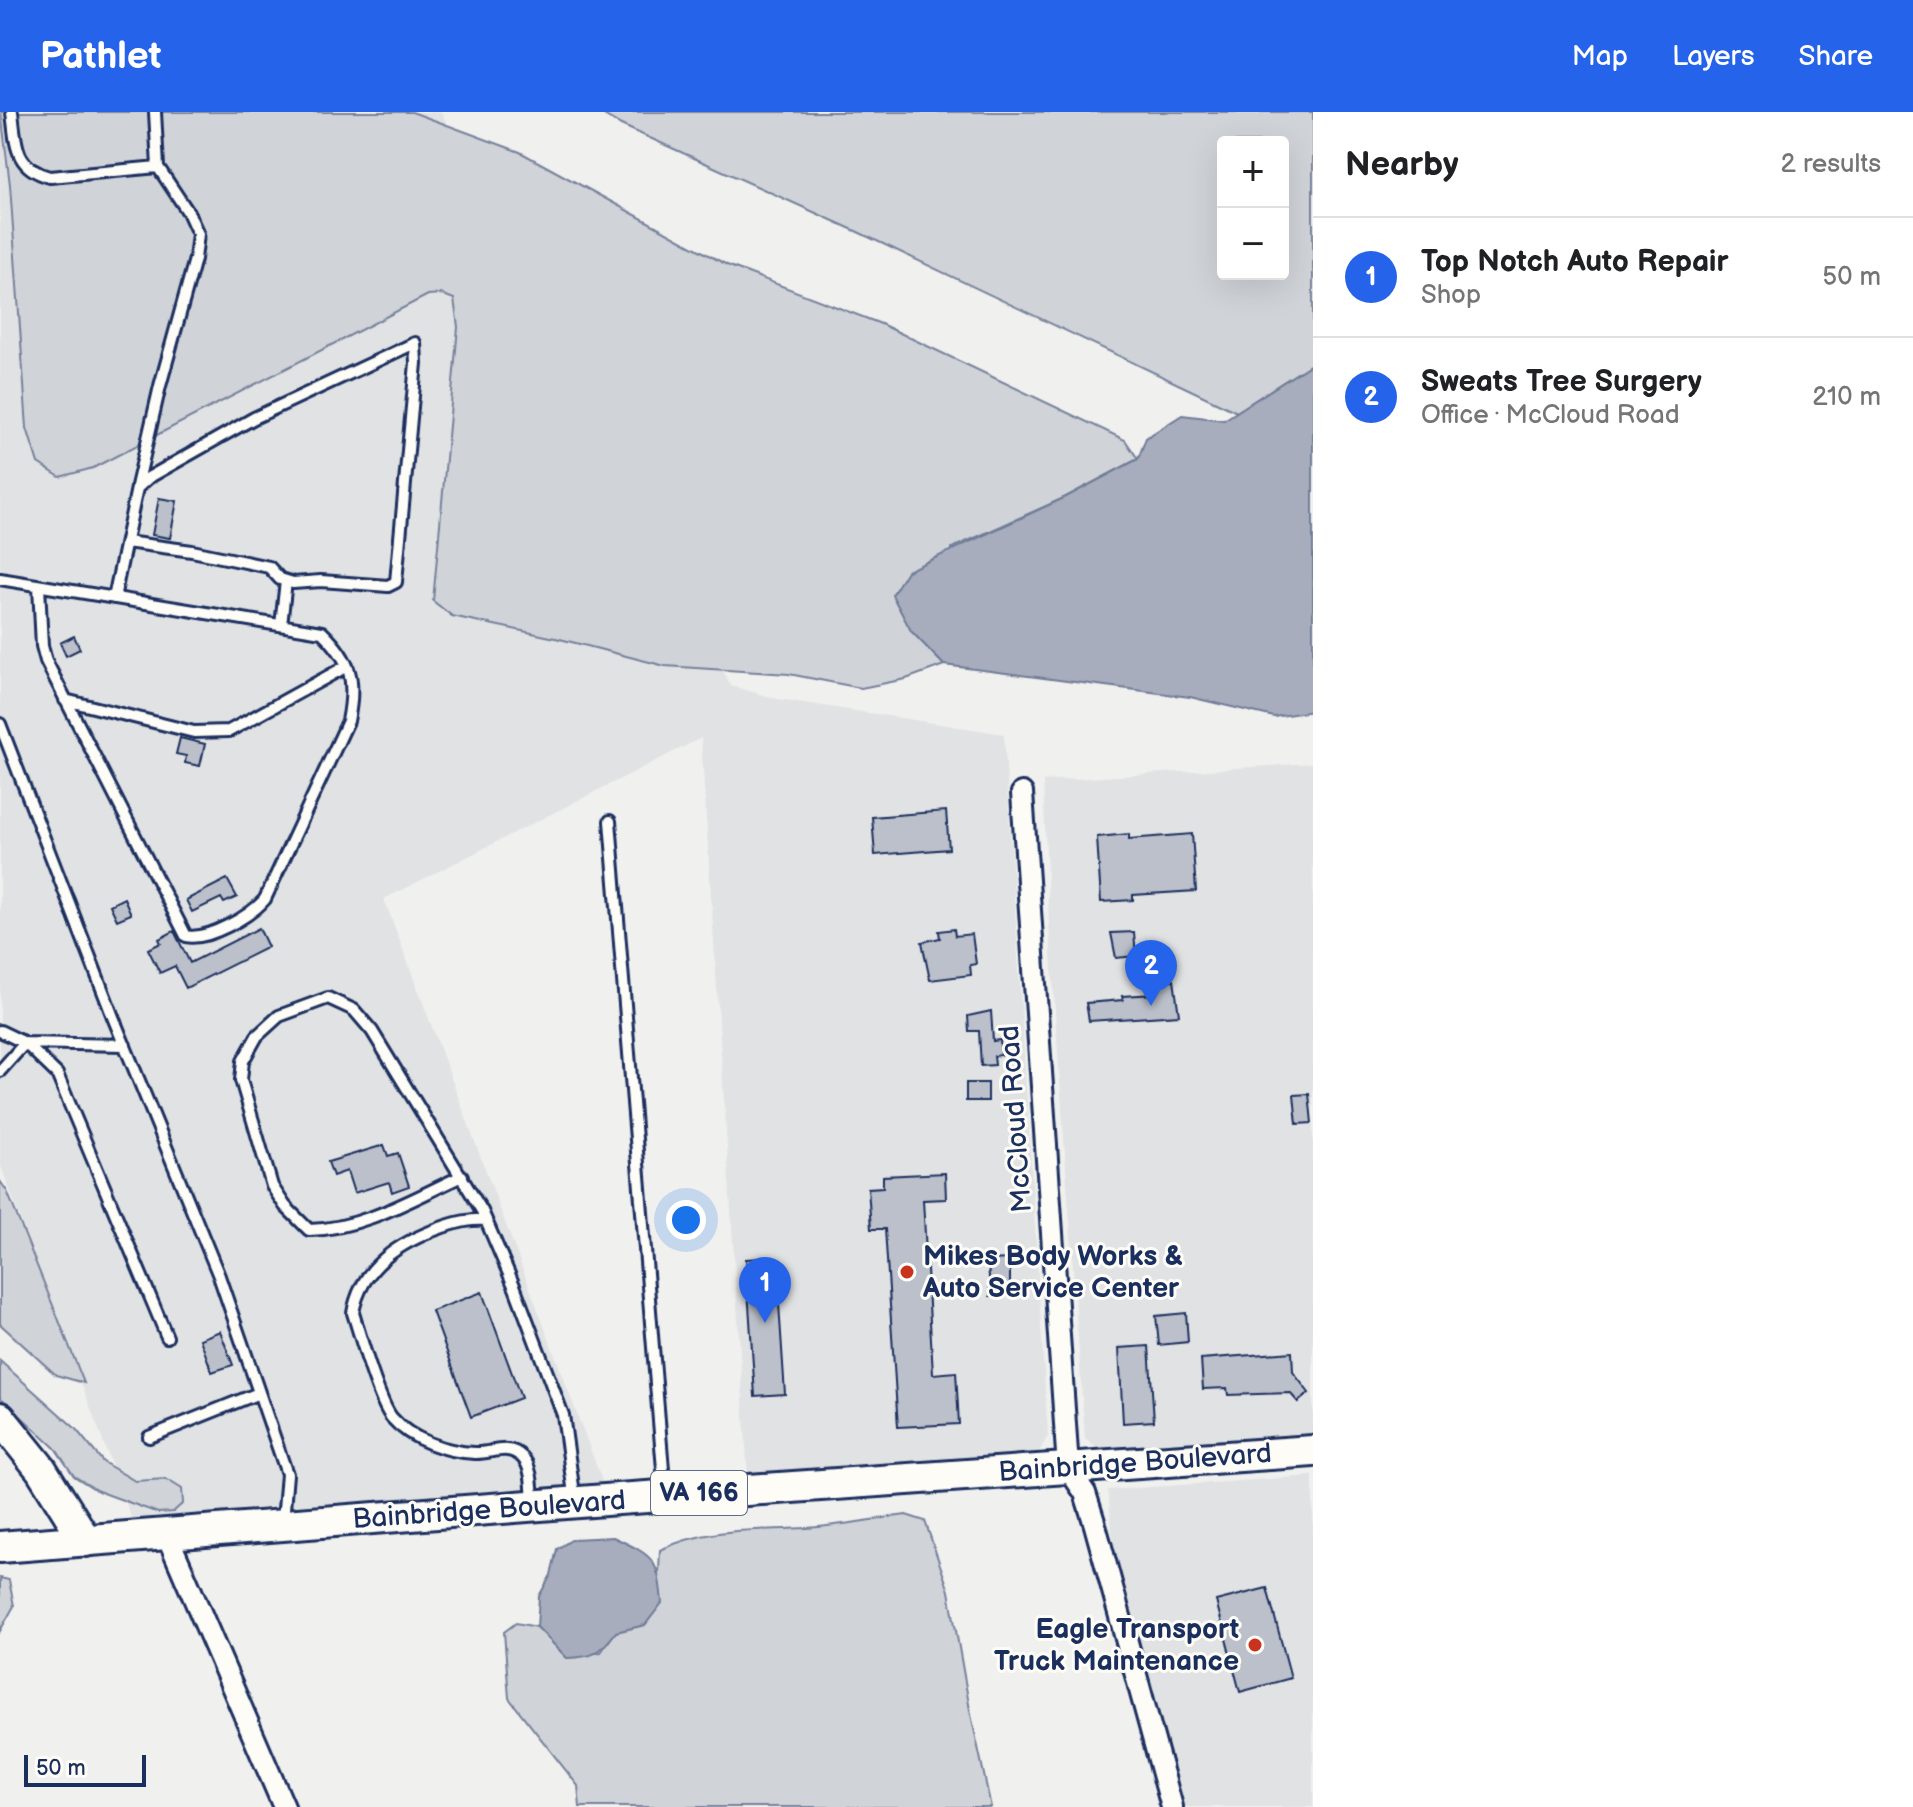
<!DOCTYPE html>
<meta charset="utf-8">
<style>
body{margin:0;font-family:"Balsamiq Sans",sans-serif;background:#f6f6f6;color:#202124}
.controls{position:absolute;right:24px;top:24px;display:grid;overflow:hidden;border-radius:8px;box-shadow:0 8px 32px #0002}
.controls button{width:72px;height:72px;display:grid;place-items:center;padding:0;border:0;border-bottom:2px solid #e0e0e0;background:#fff;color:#202124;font:40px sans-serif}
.scale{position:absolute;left:24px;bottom:20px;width:122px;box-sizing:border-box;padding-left:8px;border:4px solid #1b2f5e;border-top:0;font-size:22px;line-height:28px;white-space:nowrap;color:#1b2f5e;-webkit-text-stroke:6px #fdfcf7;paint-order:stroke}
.you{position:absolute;left:686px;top:1108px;width:28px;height:28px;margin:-20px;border:6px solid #fff;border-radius:50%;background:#1a73e8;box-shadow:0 0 0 12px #1a73e833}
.badge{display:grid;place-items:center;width:52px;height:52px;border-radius:50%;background:#2563eb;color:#fff;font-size:26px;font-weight:700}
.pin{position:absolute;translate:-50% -66px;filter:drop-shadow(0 2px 4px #0008)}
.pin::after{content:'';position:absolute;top:42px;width:28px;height:24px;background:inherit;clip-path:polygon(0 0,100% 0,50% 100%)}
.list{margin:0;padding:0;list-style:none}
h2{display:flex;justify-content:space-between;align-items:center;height:104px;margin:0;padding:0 32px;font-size:34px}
h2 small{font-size:26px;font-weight:400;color:#757577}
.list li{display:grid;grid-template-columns:52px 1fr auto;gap:24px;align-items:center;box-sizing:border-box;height:120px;padding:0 32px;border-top:2px solid #e0e0e0}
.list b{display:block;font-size:30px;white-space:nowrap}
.list p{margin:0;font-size:26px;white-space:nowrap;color:#757577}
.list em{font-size:26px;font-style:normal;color:#757577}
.map{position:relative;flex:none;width:1313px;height:1695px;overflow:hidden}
header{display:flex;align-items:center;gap:48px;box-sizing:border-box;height:112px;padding:0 40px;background:#2563eb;color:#fff}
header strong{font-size:38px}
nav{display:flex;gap:44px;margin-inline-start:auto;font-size:28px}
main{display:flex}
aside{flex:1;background:#fff}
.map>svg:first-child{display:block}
</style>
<header>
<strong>Pathlet</strong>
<nav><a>Map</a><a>Layers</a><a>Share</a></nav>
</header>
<main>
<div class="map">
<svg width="1313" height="1695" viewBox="0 0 1313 1695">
<rect width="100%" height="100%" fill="#f0f0ee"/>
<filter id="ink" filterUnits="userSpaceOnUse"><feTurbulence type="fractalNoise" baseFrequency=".0125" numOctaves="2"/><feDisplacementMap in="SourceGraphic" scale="16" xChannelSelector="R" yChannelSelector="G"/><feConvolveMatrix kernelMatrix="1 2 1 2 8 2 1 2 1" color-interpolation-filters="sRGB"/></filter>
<g filter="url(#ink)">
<path fill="#e0e2e3" d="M0,0H441L731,574L778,587L1004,622L1048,1324L1035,1347L748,1366L701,626L384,787L605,1377L133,1410L0,1052Z
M1313,651V1328L1106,1343L1085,1327L1049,812L1043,669Z
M1313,1364V1695H1181L1116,1458L1108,1378Z"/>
<path fill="#d0d3d8" stroke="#76819b" stroke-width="2" fill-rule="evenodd" d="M1,0H412L520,40L727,153L881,212L1125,328L1138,347L1066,385L952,436L911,519L944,553L906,567L861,576L789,562L665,554L560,527L452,504L433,489L458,215L454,187L441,182L428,183L93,356L60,365L38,351L27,316L10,73Z
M599,0H1313V251L1237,300L858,120L621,13ZM1223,30H1283V162H1223Z
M0,1069L7,1079L84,1271L56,1263L0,1212Z
M0,1249L75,1316L103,1350L135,1369L166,1367L182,1377L183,1391L173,1400L158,1401L98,1379L74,1364L55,1336L0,1285Z
M906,1403L925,1409L949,1479L970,1598L991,1695H580L578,1674L509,1586L504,1520L516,1511L537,1515L567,1546L601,1540L659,1460L660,1438C708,1415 755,1419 807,1416C840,1414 873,1407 906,1403Z
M0,1466L9,1468L14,1494L0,1519Z"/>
<path fill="#a7adbd" stroke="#6f7b97" stroke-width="2" d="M1313,251V599L1274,605L1190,585L944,553L911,519L892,483L907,459L1066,385L1138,347L1146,326L1182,303L1224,308Z
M613,1425C654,1444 658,1446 662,1491L645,1513L616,1520C599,1542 595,1545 567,1546L537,1515L539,1484L551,1463L557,1437L573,1427Z"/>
<path fill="#bbc0ca" stroke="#1b2f5e" stroke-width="2" d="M159,386L177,389L170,426L152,423Z
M74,524L80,537L66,544L60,531Z
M180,626L205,632L200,654L185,651L186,644L176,642Z
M946,699L949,737L875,743L872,705Z
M1129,722V727L1192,722L1196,779L1133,783V788L1101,790L1097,725Z
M227,767L237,785L224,791L221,786L192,800L186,788Z
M124,786L131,802L117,808L110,793Z
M259,816L268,835L186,876L175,854L160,861L148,837L161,831L159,827L174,819L190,851Z
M954,817L955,824L972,822L976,852L970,853L971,863L930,868L922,830L940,826L939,819Z
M1134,820L1136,844L1116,846L1111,821Z
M1155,868H1174L1179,903L1089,909L1086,891L1123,888L1122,884L1156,882Z
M991,899L993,929L1000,928L1001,943L994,944L995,953L981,954L979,919H969L968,904Z
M966,971H988V989H966Z
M1309,982L1312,1011L1297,1012L1294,983Z
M384,1033L388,1044L398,1041L409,1074L392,1080L389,1070L354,1081L347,1059L333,1064L328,1050Z
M945,1061L946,1087L923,1088L933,1262L956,1260L959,1312L898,1315L885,1117H871L868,1076L883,1075V1064Z
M764,1146L768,1178L778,1177L785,1282L755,1284L746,1147Z
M1010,1147V1173L1006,1174V1184H990L988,1148Z
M482,1180L521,1286L471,1305L432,1199Z
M1186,1201L1188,1230L1159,1233L1156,1204Z
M220,1219L233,1253L212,1260L200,1227Z
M1149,1234L1154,1309L1123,1311L1119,1236Z
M1292,1240L1293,1260L1309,1281L1298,1290L1290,1281L1228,1283L1227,1276L1203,1277L1201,1247Z
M1267,1476L1291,1566L1240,1580L1216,1489Z"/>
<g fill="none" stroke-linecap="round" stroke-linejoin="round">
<g stroke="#1b2f5e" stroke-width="16">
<path id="lane" d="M12,0C16,31 14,56 50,65L158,55
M137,374L160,274L195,147L198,122L188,100L158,55L155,0
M0,467L322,520C352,549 356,569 348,609L265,787C251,804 207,829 186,824L46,549L42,534L39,474
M114,486L137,376L148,366L254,306L415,231L416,251L396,470L388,474L321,469L293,471L280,467L269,455L192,439L126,430
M281,513L286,469
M65,588L194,620L229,619L347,554
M0,612L113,905L219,1164L287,1362L283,1409
M610,709L665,1382
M0,919L25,931L125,933
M0,959L25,931L57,962L167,1225
M462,1064C414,1086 363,1117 309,1118L285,1094L272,1074L241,968L243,949L257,924L279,904L328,886L354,898L372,919L482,1099L515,1176L563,1303L575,1389
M486,1108C470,1107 458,1110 443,1115C400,1130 361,1154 353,1201C360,1223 379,1291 392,1306C411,1328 447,1340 475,1341C491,1342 508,1331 522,1345C533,1355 532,1378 533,1392
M149,1325L259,1281"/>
</g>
<g stroke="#1b2f5e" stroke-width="26">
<path id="street" d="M1022,681L1068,1356L1085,1381L1095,1413L1172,1695
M167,1423L284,1695"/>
</g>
<g stroke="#1b2f5e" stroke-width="36">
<path id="primary" d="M0,1306L41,1357L86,1429
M0,1435L618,1387L1313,1339"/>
</g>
<use href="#lane" stroke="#fdfcf7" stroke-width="10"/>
<use href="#street" stroke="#fdfcf7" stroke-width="20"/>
<use href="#primary" stroke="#fdfcf7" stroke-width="30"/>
</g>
</g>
<g fill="#c8321e" stroke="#fdfcf7" stroke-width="3">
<circle cx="907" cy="1160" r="8"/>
<circle cx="1255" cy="1533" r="8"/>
</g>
<g text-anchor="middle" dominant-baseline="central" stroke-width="6" stroke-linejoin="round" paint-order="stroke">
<rect fill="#fdfcf7" stroke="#5f6c8c" stroke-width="2" x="651" y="1359" width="96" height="44" rx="6"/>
<g font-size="26" font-weight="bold" fill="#1b2f5e">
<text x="699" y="1381">VA 166</text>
</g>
<g font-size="28" fill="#1b2f5e" stroke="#fdfcf7">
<text transform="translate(1016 1007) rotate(-94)">McCloud Road</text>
<text transform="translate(1135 1351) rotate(-4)">Bainbridge Boulevard</text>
<text transform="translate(489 1398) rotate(-4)">Bainbridge Boulevard</text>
</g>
<g font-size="28" font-weight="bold" fill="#1b2f5e" stroke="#fdfcf7" text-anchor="start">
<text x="923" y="1144">Mikes Body Works &amp;<tspan x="923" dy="32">Auto Service Center</tspan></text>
<text x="1239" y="1517" text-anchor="end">Eagle Transport<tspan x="1239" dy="32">Truck Maintenance</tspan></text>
</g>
</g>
</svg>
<div class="controls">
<button>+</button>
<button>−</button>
</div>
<div class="scale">50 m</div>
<div class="you"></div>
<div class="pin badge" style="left:765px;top:1211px">1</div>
<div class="pin badge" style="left:1151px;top:894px">2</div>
</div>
<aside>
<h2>Nearby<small>2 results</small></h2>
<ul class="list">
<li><span class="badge">1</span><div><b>Top Notch Auto Repair</b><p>Shop</p></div><em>50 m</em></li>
<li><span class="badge">2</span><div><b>Sweats Tree Surgery</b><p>Office · McCloud Road</p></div><em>210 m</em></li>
</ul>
</aside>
</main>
